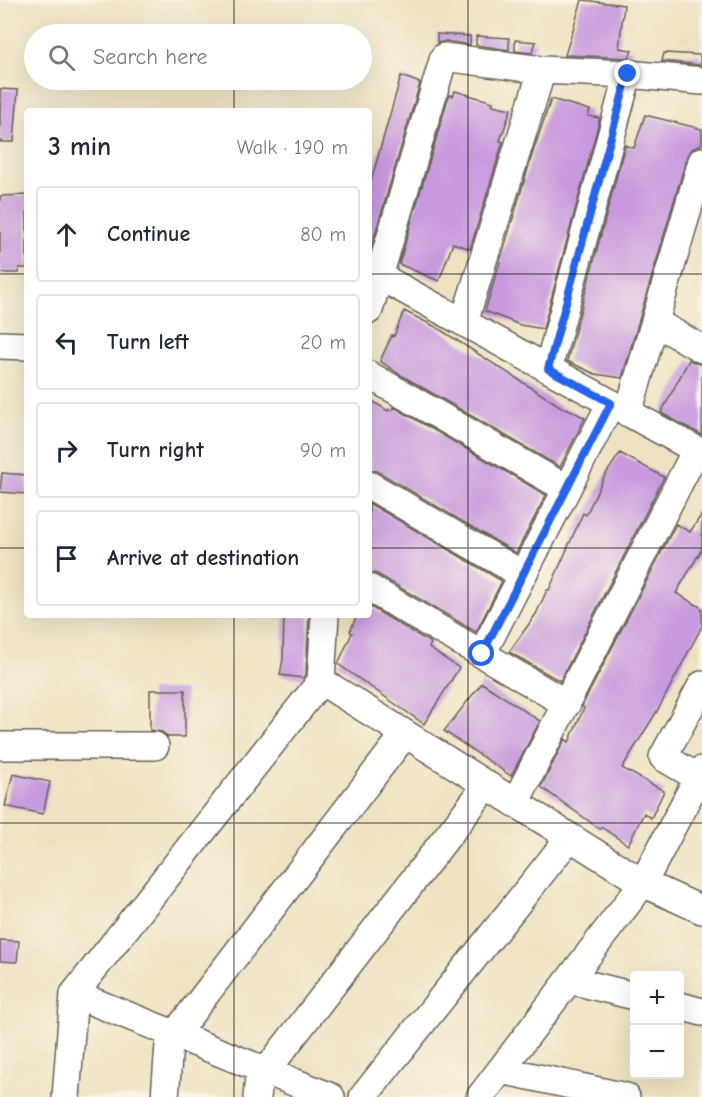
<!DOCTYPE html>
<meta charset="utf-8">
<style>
body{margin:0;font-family:"Comic Neue",sans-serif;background:#f6f6f7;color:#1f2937}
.controls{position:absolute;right:18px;bottom:18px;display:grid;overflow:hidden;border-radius:6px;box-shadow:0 6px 24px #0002}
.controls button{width:54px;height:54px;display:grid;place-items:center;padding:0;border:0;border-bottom:2px solid #e0e1e3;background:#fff;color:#1f2937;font:30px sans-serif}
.stop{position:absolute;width:18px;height:18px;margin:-14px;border:4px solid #2563eb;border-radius:50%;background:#fff}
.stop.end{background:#2563eb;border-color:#fff;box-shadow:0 2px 6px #0008}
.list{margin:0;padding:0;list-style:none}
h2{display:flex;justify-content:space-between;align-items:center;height:78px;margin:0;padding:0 24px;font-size:26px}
h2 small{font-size:20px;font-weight:400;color:#747a83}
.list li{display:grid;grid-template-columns:39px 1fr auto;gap:18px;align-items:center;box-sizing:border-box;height:96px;margin:0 12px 12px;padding:0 12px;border:2px solid #e0e1e3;border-radius:6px}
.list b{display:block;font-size:22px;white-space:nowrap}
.list em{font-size:20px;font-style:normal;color:#747a83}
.icon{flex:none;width:33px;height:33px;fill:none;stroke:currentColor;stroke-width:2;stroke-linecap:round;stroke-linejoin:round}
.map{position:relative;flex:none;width:702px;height:1097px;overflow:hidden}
.search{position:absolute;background:#fff;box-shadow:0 6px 24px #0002;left:24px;top:24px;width:348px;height:66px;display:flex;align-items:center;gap:15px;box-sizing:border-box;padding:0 21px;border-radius:33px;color:#747a83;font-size:22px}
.panel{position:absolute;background:#fff;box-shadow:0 6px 24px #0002;left:24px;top:108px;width:348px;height:510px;border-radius:6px}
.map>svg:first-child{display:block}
</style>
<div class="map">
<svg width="702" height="1097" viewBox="0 0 702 1097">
<rect width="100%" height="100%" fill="#fcf5e5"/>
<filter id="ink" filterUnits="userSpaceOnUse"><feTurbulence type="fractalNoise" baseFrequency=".0167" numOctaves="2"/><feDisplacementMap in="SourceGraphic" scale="12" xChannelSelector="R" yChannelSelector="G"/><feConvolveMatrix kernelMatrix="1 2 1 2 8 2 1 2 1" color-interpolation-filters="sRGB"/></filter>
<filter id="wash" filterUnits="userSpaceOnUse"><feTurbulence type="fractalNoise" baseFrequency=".008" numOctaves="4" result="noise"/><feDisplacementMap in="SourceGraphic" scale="24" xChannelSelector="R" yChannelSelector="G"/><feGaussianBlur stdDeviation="1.35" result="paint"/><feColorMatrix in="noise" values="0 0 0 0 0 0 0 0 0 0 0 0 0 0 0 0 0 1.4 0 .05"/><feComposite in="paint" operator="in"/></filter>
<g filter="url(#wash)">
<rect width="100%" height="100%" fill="#eee2c2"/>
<g id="blocks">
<path fill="#c799de" d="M582,0L624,5L619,48L632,50L629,58L565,55Z
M437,34L470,36V45L446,41L437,43Z
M476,36L509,38V50L476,45Z
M515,40L536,42L532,53L515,51Z
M664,53L700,55V65L662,61Z
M401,76L420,83L370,251L369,188Z
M0,89L18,90L14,142H0Z
M455,91L493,102L492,105L511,109L500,141L503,142L470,249L453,243L439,281L399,264L449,95L453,96Z
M551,99L590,110L588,116L600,118L543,329L520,325L485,311L533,152Z
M645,115L702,129V144L692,149L687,157L622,378L595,374L567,361L625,145L634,148Z
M27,195V268H19V273H0V196Z
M404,311L436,327L566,410L567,408L585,418L560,467L399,374L380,361L392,335L394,336Z
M689,360L702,365V435L661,413Z
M369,399L388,411L389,409L392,411L394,407L546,495L516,553L377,471L369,469Z
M620,453L664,477L560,681L509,652L536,614L547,590H549L583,513L586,515L604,477Z
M2,473L27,475V494L0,492Z
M369,503L502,581L476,632L377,574L369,572Z
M702,514V549L676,593L702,608V626L659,708L622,768L664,791L651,818L644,813L628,845L601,827L600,829L541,787L565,739L569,742L584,708L582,706L676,524L690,532Z
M369,606L431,643L429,648L459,668L424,724L338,664L352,633L350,631L357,615H369Z
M286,615H309L306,675L303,678L280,675L283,659L284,616Z
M482,683L540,721L511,776L444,731Z
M150,690H185V737H168L162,732L150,730Z
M13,774L50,782L43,814L5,806Z
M0,940L19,941L17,962L0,961Z"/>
</g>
</g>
<g filter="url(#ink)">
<use href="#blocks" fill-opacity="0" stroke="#666156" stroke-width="1.5"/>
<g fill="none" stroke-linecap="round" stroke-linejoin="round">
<g stroke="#666156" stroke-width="30">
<path id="minor" d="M379,276L702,453
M369,310L444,57L542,70L628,74L702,81
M464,322L542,70
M655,322L702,349
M0,345L27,346
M548,369L628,74
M369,375L567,489
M628,413L702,161
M369,485L523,575
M369,588L567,704
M325,615L321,681L74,994L331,1097
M482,654L611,403
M321,681L643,883L702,910
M702,685L663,757L702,780
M0,746H155
M515,803L696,450
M570,980L634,996
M680,1006L702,1012
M175,1034L405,734
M501,1070L626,1097
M266,1071L487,785
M66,1097L74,994
M165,1097L170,1032
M257,1097L260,1068
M363,1097L570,837
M480,1097L643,883L702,770"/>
</g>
<use href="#minor" stroke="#fff" stroke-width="27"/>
</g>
</g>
<g fill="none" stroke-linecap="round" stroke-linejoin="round" filter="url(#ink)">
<path stroke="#2563eb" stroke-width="8" d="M482,654L611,403L548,369L628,74"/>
</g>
<path fill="none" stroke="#1c1c1c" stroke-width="1.5" stroke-opacity="0.55" d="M234,0V34M468,0V1097M234,80V111M0,274H27M369,274H702M0,548H27M369,548H702M234,615V1097M0,823H702"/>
</svg>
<div class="controls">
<button>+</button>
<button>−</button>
</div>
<div class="stop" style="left:482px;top:654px"></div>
<div class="stop end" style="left:628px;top:74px"></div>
<div class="search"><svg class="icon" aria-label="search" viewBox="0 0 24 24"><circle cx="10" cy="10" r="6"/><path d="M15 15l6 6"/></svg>Search here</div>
<section class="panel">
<h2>3 min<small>Walk · 190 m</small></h2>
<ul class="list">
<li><svg class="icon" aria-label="ahead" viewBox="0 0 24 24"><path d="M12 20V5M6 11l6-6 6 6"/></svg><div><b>Continue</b></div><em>80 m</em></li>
<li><svg class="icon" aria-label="left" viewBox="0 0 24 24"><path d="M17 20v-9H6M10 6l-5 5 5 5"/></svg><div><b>Turn left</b></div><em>20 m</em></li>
<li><svg class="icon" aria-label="right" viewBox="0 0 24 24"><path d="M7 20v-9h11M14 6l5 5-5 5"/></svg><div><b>Turn right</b></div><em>90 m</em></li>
<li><svg class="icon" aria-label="arrive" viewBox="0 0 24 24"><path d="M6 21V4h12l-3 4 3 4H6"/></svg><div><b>Arrive at destination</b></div></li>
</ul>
</section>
</div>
